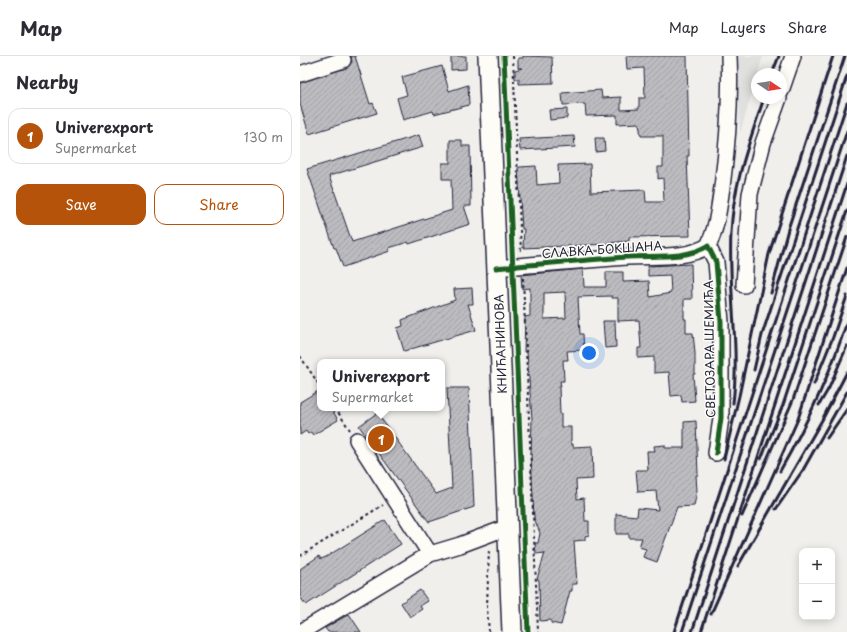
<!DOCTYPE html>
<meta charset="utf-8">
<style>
body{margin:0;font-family:"Playpen Sans",sans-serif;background:#f2f2f3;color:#2b2b33}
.controls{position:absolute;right:12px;bottom:12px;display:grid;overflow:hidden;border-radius:8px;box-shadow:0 2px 10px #0003}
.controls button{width:36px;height:36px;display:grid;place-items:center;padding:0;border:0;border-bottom:1px solid #e1e1e2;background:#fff;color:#2b2b33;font:20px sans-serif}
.compass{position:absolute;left:451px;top:12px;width:36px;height:36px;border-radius:50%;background:#fff;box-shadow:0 2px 10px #0003;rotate:102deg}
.you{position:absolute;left:289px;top:297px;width:14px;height:14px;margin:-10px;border:3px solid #fff;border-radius:50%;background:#1a73e8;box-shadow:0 0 0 6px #1a73e833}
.badge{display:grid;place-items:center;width:26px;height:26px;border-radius:50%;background:#b45309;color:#fff;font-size:13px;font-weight:700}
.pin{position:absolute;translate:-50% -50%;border:2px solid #fff;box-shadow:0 1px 4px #0006}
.popup{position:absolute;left:17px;top:303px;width:128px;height:52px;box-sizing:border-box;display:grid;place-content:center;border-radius:8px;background:#fff;filter:drop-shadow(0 1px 3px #0005);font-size:13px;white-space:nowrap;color:#7c7c81}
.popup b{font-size:15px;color:#2b2b33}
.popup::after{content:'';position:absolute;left:50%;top:100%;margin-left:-8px;border:8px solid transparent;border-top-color:#fff}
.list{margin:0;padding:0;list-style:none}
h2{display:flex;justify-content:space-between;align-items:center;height:52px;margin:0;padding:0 16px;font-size:17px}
h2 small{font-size:13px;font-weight:400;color:#7c7c81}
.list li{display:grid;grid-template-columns:26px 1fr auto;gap:12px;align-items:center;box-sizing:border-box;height:56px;margin:0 8px 8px;padding:0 8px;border:1px solid #e1e1e2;border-radius:12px}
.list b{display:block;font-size:15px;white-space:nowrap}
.list p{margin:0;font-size:13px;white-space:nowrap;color:#7c7c81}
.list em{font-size:13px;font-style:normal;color:#7c7c81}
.actions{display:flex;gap:8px;padding:12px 16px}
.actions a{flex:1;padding:9px 0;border:1px solid #b45309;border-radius:12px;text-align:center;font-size:14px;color:#b45309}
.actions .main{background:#b45309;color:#fff}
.map{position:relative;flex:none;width:547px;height:576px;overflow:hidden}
header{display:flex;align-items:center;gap:24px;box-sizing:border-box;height:56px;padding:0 20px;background:#fff;border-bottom:1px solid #e1e1e2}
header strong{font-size:19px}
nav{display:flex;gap:22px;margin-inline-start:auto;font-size:14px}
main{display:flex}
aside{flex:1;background:#fff}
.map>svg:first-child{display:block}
</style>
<header>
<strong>Map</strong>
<nav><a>Map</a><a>Layers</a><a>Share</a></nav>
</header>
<main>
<aside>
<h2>Nearby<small></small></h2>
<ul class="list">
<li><span class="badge">1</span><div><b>Univerexport</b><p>Supermarket</p></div><em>130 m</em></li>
</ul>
<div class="actions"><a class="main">Save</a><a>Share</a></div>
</aside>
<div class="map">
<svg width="547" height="576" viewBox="0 0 547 576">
<defs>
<pattern id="building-hatch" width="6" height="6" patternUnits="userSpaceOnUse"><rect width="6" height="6" fill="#bcbcc0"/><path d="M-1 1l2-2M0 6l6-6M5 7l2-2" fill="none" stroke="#a1a1a6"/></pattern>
</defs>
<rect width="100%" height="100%" fill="#f0efec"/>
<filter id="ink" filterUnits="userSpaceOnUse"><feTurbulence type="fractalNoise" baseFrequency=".025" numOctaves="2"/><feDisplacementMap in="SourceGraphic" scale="8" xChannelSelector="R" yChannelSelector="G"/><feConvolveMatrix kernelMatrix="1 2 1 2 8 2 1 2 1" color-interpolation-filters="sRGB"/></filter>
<g filter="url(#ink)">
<path fill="#e0e0df" d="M437,0H463L440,77Z"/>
<path fill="url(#building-hatch)" stroke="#22223b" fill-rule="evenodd" d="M51,0H55L70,48L73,47L77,57L9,78L0,48V27L46,12L52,6Z
M151,0H166V13L151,14Z
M223,0L252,1L253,27L219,28V23H215V14L222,12H218V2H223Z
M326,0H387L389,100H387L390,180L329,181V185L308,187V188L223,192L224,173H222L218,112L220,111L236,110L237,129L259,127L258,109L290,108L291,136L345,134L346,146H364L363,122L358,123V111H363V80H341L339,67L317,68V59L286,60L285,48L263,49L262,37L301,34L302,42L321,41V54L339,53V42H345L344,12L327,13Z
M142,10L149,35L168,29L169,49L134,58L133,55L103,64L97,42L107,39L102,21Z
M267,53V62L250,64L249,54Z
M119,79L123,91L29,120L52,186L152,154L151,123H142V107H150V84H162V90H170L171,150H164L170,168L109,188L108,186L89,192L90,195L43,211L36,192H34L7,113Z
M274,80L275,91L220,94L219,83Z
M295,82H304L305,95L296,96Z
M391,208L392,243H384V263H386V277H393L395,297V318H393L395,345L382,346L381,339L371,340L369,316L354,317V301L338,302V292H341L339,264L318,265V242H312V240L278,241L280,278H283L284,294L267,295L268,304H263L264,325H260L261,331H259L260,358H261V371H271V388H273V391L292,390L293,423L276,424L277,443L284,442L285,465H289V479L285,480V484L274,485L277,528H272V535H270L261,569L251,567V564L240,565L239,524L237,523L245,497L236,498L235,487H238L240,477L234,462L231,400L232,363L227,296H224L225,261L230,260V232L222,233L221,219L283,213L284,231H306V216H323V226L349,225L350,241L371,237L370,219L348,220V210ZM265,236L266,262L244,263V237Z
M172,232L173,248H168L176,274L104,295L97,272L103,270L102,264L155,244L154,233Z
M303,265H315L316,291L305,292Z
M147,332H169L174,451L129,466L59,370L77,357L136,438L152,432Z
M20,334V352H31L38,364L13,379L11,376L8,378L6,375L0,379V346Z
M396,365L398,419H396L397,435L394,450L377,451L357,506L343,501L346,493L339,491L342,482H329V478H316V458L337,460L338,452L358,454L356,435L338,436L336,414H348L347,395H355L354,390L365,389V392H384V366Z
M85,464L101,488L6,549L0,541V513L19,500L21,503L26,501Z
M120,534L128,545L120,550L122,553L110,561L101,547Z
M49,558L61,576H28L25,572Z"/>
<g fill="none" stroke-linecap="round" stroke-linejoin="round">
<g stroke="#22223b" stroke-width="18">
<path id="minor" d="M0,18L43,4
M481,35L493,0
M408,190L416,206L421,266V362L416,397
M408,190C417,172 419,151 422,131C428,86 431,45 429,0
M196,212C240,208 283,204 327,201C353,199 384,204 408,190
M444,229L450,138L463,87L479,42
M57,384L130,498L160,489L208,471
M1,576L130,498"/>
</g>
<g stroke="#22223b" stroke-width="22">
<path id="major" d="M188,0L212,576"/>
</g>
<path stroke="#22223b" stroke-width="2" stroke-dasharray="3 3" stroke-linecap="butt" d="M213,0L221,197
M223,222L238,576
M0,300L20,330
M35,352L50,374
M0,500L83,449
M189,576L187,551L189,492"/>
<use href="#minor" stroke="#fdfcf7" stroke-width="15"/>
<use href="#major" stroke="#fdfcf7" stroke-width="19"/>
<path stroke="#22223b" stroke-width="3" d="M472,18L479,0
M471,237L488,173L545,0
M454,314L462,279L547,20
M514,328L533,281L547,240
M433,347C440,290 428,234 431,177C433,129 449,87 464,42
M519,349L529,332L547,290
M527,382L547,353
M424,403L439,340L469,198L533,0
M461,403L483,349L547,155
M480,415C507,368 530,318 547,266
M476,453L503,414L547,336
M442,460L493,344L547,181
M438,510L522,364L547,316
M411,558L498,363L547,212
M374,576L547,47
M382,576L547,75
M392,576L547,100
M401,576L547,128"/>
<g stroke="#fdfcf7" stroke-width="8">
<path id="cycleway" d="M204,0L228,576
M196,212C240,208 283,204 327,201C353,199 384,204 408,190L416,206L421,266V362L416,397"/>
</g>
<use href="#cycleway" stroke="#1b5e20" stroke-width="5"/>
</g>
</g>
<g text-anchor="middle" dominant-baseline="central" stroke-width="3" stroke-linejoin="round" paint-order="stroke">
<g font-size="12" fill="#22223b" stroke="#fdfcf7">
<text transform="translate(302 193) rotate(-4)">СЛАВКА БОКШАНА</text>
<text transform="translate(200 288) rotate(-92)">КНИЋАНИНОВА</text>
<text transform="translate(409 293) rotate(-91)">СВЕТОЗАРА ШЕМИЋА</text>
</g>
</g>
</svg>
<div class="controls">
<button>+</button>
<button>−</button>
</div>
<svg class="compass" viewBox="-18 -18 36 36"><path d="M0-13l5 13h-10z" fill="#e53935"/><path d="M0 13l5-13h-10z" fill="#7c7c81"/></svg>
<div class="you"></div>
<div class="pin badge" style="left:81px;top:383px">1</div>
<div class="popup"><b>Univerexport</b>Supermarket</div>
</div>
</main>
